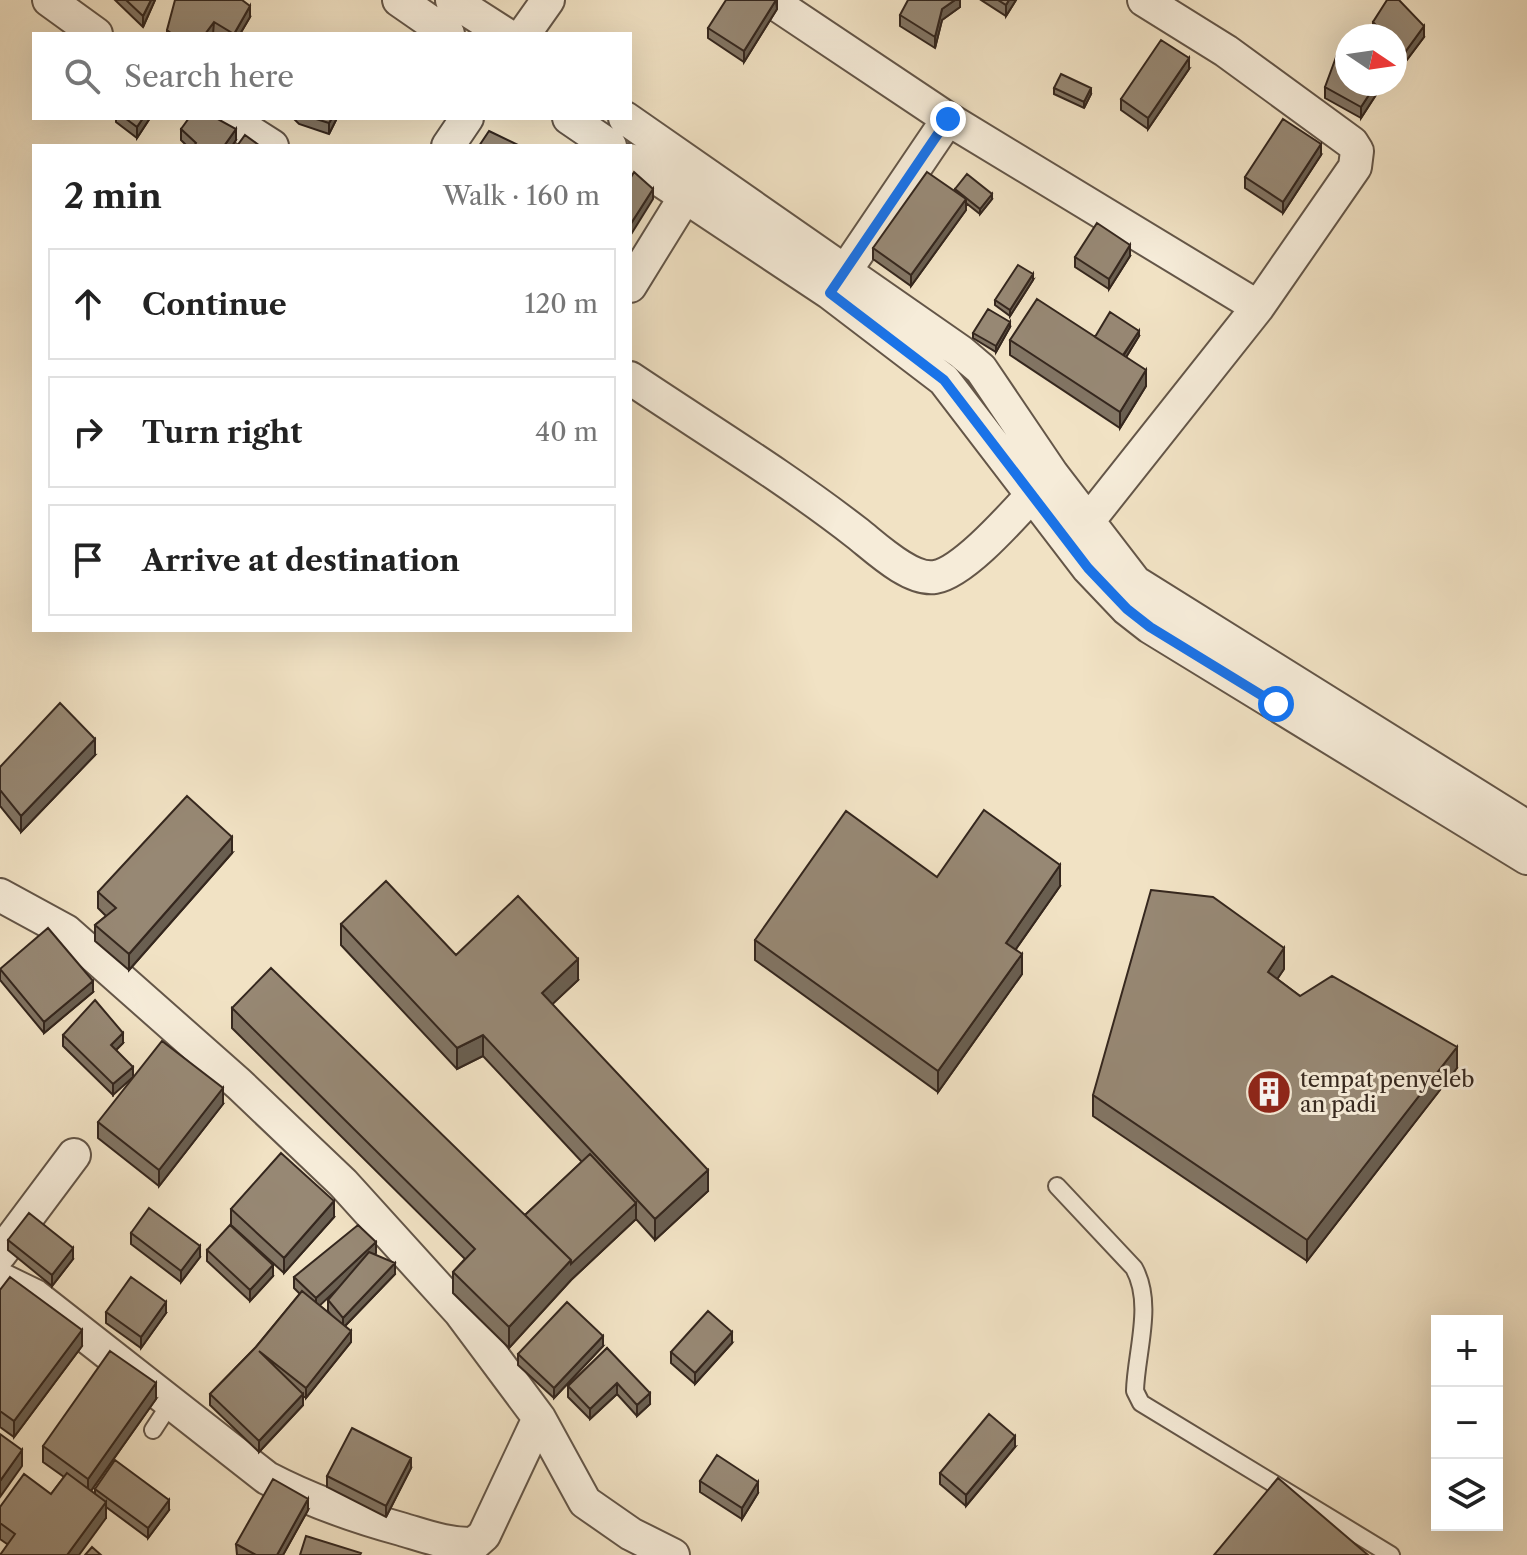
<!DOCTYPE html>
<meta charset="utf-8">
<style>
body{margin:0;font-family:"Libre Caslon Text",serif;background:#f2f2f2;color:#222}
.controls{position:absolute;right:24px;bottom:24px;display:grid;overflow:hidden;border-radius:0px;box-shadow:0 8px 32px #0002}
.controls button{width:72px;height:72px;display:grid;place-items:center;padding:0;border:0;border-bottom:2px solid #e0e0e0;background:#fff;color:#222;font:40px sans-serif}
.compass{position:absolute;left:1335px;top:24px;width:72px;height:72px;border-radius:50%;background:#fff;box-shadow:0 8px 32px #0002;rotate:103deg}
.stop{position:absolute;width:24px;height:24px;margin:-18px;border:6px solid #1a73e8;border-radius:50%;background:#fff}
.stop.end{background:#1a73e8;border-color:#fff;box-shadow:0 2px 8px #0008}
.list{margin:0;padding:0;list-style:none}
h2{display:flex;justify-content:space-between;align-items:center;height:104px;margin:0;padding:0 32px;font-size:34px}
h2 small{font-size:26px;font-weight:400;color:#767676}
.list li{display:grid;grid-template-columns:52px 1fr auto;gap:24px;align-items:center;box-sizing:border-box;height:112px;margin:0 16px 16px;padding:0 16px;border:2px solid #e0e0e0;border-radius:0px}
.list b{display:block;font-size:30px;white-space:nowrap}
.list em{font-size:26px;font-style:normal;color:#767676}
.icon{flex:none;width:44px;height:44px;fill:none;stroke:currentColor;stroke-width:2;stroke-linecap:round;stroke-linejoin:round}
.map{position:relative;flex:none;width:1527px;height:1555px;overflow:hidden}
.search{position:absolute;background:#fff;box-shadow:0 8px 32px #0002;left:32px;top:32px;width:600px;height:88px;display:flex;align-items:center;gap:20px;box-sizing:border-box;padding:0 28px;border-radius:0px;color:#767676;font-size:30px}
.panel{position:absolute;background:#fff;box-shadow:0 8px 32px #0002;left:32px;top:144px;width:600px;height:488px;border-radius:0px}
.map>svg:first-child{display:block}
</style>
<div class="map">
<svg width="1527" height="1555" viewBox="0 0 1527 1555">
<rect width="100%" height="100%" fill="#f1e2c4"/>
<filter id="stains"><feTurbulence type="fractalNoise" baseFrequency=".0025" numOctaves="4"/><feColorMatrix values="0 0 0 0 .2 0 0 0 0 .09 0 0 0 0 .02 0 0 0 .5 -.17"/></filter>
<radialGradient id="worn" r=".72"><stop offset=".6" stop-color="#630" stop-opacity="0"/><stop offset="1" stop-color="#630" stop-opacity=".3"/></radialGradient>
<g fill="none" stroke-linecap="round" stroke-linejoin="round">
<g stroke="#645648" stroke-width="20">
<path id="lane" d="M1057,1186L1134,1268C1154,1304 1136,1352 1135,1391L1141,1403L1391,1555
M153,1430L172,1401"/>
</g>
<g stroke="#645648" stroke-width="36">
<path id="street" d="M49,0L96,34
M399,0L448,34
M452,0L505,34
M770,0L948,119L1258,307
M524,34L548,0
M228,118L272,146
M569,118L610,146
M625,118L961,352L981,369L1052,474L1135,582L1527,827
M448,146L467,118
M630,160L830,293L944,380L1088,568L1127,609L1150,627L1527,858
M630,286L685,197
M833,289L948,119
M630,378C706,429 785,477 857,533C875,547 910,581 935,577C966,572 1021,506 1044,482
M1074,539L1258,307L1355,167L1357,151L1352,143L1226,51L1144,0
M0,895L66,931L239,1084L343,1183L460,1312L539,1418L585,1502L631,1534L673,1555
M0,1254L74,1155
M0,1279L35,1296L267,1478C311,1501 353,1516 401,1529C425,1536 448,1545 474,1544L484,1535L539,1418"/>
</g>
<use href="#lane" stroke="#f6ecd9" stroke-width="16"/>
<use href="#street" stroke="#f6ecd9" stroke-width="32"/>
</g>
<path fill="#827564" stroke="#35271e" stroke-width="2" fill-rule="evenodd" d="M115,0H155L143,27Z
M777,0V9L744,62L708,38V28Z
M960,0V7L942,20L935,48L900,26V15Z
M981,0H1016L1006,16Z
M250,17L240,34H217L214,33L213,34H167V30Z
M1373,22L1424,37L1403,65L1395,57V36H1356L1373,31Z
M1189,69L1148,129L1121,110V99Z
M1383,84L1361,118L1325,98V87Z
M1054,88L1091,94L1084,108L1054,94Z
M116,118H150L137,138L116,122Z
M293,118H337L329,134L299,124Z
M181,129L236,140L232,146H187L181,140Z
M1321,155L1283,213L1245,188V177Z
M955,189L992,199L980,214L966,203V210L911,286L873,259V248L955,191Z
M1130,256L1109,289L1075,267V257Z
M1033,280L1010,316L995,305V300Z
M1010,327L996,352L973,338V333Z
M1139,336L1126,357L1146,386L1120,428L1010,355V340Z
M95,755L21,832L0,806V767Z
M232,853L129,970L95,941V925L106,916L98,908V892Z
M937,877L1060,886L1016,949L1022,974L938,1092L755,960V940Z
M341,924L456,955L578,980L552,1004L708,1191L655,1240L636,1219L571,1280L509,1348L453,1293V1272L465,1259L232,1028V1008L525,1215L582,1162L483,1056L457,1069L341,945Z
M0,969L93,992L44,1033L0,980Z
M1284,969L1277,979L1300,996L1457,1068L1307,1261L1093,1116V1095Z
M63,1035L123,1043L116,1050L113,1095L63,1046Z
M223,1104L159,1186L98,1138V1122Z
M231,1209L334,1217L284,1273L231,1225Z
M131,1233L200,1257L181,1282L131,1244Z
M8,1240L73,1259L52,1286L8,1250Z
M207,1250L273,1276L250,1301L207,1261Z
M376,1253L374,1254L395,1274L345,1326L351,1342L306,1398L303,1396V1405L259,1452L210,1405V1394L256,1347L300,1294L294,1288V1277ZM338,1288L328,1300V1311L332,1316L319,1305Z
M0,1290L82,1346L14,1437L0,1427Z
M106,1312L166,1313L141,1348L106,1323Z
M732,1343L695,1384L671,1363V1352Z
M603,1346L554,1398L518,1365V1354Z
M607,1348L650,1404L637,1416L617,1394L590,1419L568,1397V1386Z
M156,1399L91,1491L95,1494V1489L169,1510L148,1538L106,1507V1518L7,1544L0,1539V1507L51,1494L64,1477L43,1462V1446Z
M1015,1447L966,1506L940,1484V1473Z
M411,1468L386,1517L327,1487V1476Z
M700,1481L758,1493L742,1519L700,1492Z
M308,1510L283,1555H237L236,1544Z"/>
<path fill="#6a5f51" stroke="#35271e" stroke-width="2" d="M151,0H155L143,27V16Z
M776,0L777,9L744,62V51Z
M955,0H960V7L942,20L935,48V37L942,9Z
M1009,0H1016L1006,16V5Z
M250,6V17L240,34H234Z
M214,22L213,34H205Z
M1424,26V37L1403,65V55Z
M1189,58V69L1148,129V118Z
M1376,84H1383L1361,118V107Z
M1091,88V94L1084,108V102Z
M143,118H150L137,138V127Z
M332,118H337L329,134V123Z
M236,129V140L232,146H224Z
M1321,144V155L1283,213V202Z
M653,189V199L630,236V225Z
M992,194V199L980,214V209Z
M966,199V210L911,286V275Z
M1130,245V256L1109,289V279Z
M1033,274V280L1010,316V310Z
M1010,322V327L996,352V346Z
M1139,331V336L1122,364V358Z
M1146,370V386L1120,428V412Z
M95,739V755L21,832V816Z
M232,837V853L129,970V954Z
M1060,865V886L1006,963V943Z
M1284,948V969L1268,993V972Z
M1022,954V974L938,1092V1071Z
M578,959V980L542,1014V993Z
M93,981V992L44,1033V1022Z
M123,1033V1043L111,1055V1045Z
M483,1035V1056L457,1069V1048Z
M1457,1047V1068L1307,1261V1240Z
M133,1067V1077L113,1095V1084Z
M223,1088V1104L159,1186V1170Z
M708,1170V1191L655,1240V1219Z
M334,1201V1217L284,1273V1258Z
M636,1203V1219L571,1280L509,1348V1327L571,1260Z
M376,1242V1253L316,1309V1298Z
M200,1246V1257L181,1282V1271Z
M73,1248V1259L52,1286V1275Z
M395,1263V1274L343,1328V1318Z
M273,1265V1276L250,1301V1290Z
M166,1302V1313L141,1348V1337Z
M82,1330V1346L14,1437V1421Z
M351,1331V1342L306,1398V1388Z
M732,1332V1343L695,1384V1373Z
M603,1336V1346L554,1398V1388Z
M156,1383V1399L88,1495V1479Z
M617,1383V1394L590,1419V1409Z
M650,1393V1404L637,1416V1405Z
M303,1394V1405L259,1452V1441Z
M1015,1436V1447L966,1506V1495Z
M22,1450V1466L0,1497V1481Z
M411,1458V1468L386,1517V1506Z
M758,1482V1493L742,1519V1508Z
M308,1499V1510L283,1555H277Z
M169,1500V1510L148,1538V1528Z
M106,1502V1518L79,1555H67Z"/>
<path fill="#978874" stroke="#35271e" stroke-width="2" d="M126,0H151L143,16Z
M175,0H242L250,6L234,34L214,22L205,34H172L167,30Z
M726,0H776L744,51L708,28Z
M908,0H955L942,9L935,37L900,15Z
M998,0H1009L1006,5Z
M1387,0H1399L1424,26L1403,55L1395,46V36H1386L1373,22Z
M1368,26L1379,36H1356Z
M1161,40L1189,58L1148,118L1121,99Z
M1347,43V84H1376L1361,107L1325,87L1339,49Z
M1061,74L1091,88L1084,102L1054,88Z
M125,118H143L137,127Z
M189,118H216L236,129L224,146H194L196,143L181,129Z
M313,118H332L329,123Z
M1283,119L1321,144L1283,202L1245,177Z
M489,131L520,146H479Z
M245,135L260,146H237Z
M634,172L653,189L630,225V179Z
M927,172L966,199L911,275L873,248Z
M967,174L992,194L980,209L955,189Z
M1097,223L1130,245L1109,279L1075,257Z
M1018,265L1033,274L1010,310L995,300Z
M1037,299L1146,370L1120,412L1010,340Z
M988,309L1010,322L996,346L973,333Z
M1110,312L1139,331L1123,355L1095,337Z
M60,703L95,739L21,816L0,790V767Z
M187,796L232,837L129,954L95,925L116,908L98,892Z
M984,810L1060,865L1006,943L1022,954L938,1071L755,940L846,811L937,877Z
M386,881L456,955L518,896L578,959L542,993L708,1170L655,1219L483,1035L457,1048L341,924Z
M1151,890L1213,897L1284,948L1268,972L1300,996L1332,976L1457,1047L1307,1240L1093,1095Z
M48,928L93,981L44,1022L0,969Z
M271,968L571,1260L509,1327L453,1272L475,1249L232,1008Z
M95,1000L123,1033L111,1045L133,1067L113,1084L63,1035Z
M162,1041L223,1088L159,1170L98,1122Z
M281,1153L334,1201L284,1258L231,1209Z
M590,1154L636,1203L571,1264V1260L525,1215Z
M149,1208L200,1246L181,1271L131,1233Z
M29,1213L73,1248L52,1275L8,1240Z
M230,1225L273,1265L250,1290L207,1250Z
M358,1225L376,1242L316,1298L294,1277Z
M369,1252L395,1263L343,1318L328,1300Z
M10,1277L82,1330L14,1421L0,1411V1290Z
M131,1277L166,1302L141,1337L106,1312Z
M302,1291L351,1331L306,1388L259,1351L303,1394L259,1441L210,1394L256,1347Z
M567,1302L603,1336L554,1388L518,1354Z
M708,1311L732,1332L695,1373L671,1352Z
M607,1348L650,1393L637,1405L617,1383L590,1409L568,1386Z
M110,1351L156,1383L88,1479L43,1446Z
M989,1414L1015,1436L966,1495L940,1473Z
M352,1428L411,1458L386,1506L327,1476Z
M0,1434L22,1450L0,1481Z
M717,1455L758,1482L742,1508L700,1481Z
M115,1460L169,1500L148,1528L95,1489Z
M67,1473L106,1502L67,1555H0L15,1534L0,1523V1507L24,1474L51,1494Z
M1278,1478L1368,1555H1214Z
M273,1479L308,1499L277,1555H256L236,1544Z
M306,1536L361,1553L360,1555H300Z
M92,1547L101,1555H85Z"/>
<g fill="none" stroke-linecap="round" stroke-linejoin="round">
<path stroke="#1a73e8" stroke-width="10" d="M948,119L830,293L944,380L1088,568L1127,609L1150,627L1276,704"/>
</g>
<defs>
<g id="building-disc" transform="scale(2.3)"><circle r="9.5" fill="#8f2418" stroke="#f6ecd9"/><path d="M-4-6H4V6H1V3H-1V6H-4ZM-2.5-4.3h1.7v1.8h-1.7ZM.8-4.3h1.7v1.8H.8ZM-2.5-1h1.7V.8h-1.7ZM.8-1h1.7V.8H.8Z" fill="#fff"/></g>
</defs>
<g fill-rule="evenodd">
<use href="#building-disc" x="1269" y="1092"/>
</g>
<g text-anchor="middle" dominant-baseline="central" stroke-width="6" stroke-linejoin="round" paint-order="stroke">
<g font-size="22" fill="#35271e" stroke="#f6ecd9" text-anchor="start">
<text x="1300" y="1079">tempat penyeleb<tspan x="1300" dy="25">an padi</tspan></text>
</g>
</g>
<rect width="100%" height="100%" filter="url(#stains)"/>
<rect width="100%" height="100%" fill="url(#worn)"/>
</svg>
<div class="controls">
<button>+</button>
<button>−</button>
<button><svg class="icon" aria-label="layers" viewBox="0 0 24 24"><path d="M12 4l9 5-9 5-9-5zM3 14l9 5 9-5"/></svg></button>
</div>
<svg class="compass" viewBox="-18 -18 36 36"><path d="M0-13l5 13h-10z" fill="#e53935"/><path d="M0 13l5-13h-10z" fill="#767676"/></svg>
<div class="stop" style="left:1276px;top:704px"></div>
<div class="stop end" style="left:948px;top:119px"></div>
<div class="search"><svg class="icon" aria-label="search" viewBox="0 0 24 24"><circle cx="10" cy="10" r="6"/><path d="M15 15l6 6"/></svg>Search here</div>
<section class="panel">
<h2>2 min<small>Walk · 160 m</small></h2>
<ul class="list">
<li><svg class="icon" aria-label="ahead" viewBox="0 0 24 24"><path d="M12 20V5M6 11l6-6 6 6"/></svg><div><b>Continue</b></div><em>120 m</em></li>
<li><svg class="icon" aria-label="right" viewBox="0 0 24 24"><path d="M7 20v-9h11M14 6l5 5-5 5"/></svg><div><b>Turn right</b></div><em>40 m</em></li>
<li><svg class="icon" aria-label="arrive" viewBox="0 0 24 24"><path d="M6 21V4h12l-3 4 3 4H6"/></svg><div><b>Arrive at destination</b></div></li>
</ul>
</section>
</div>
